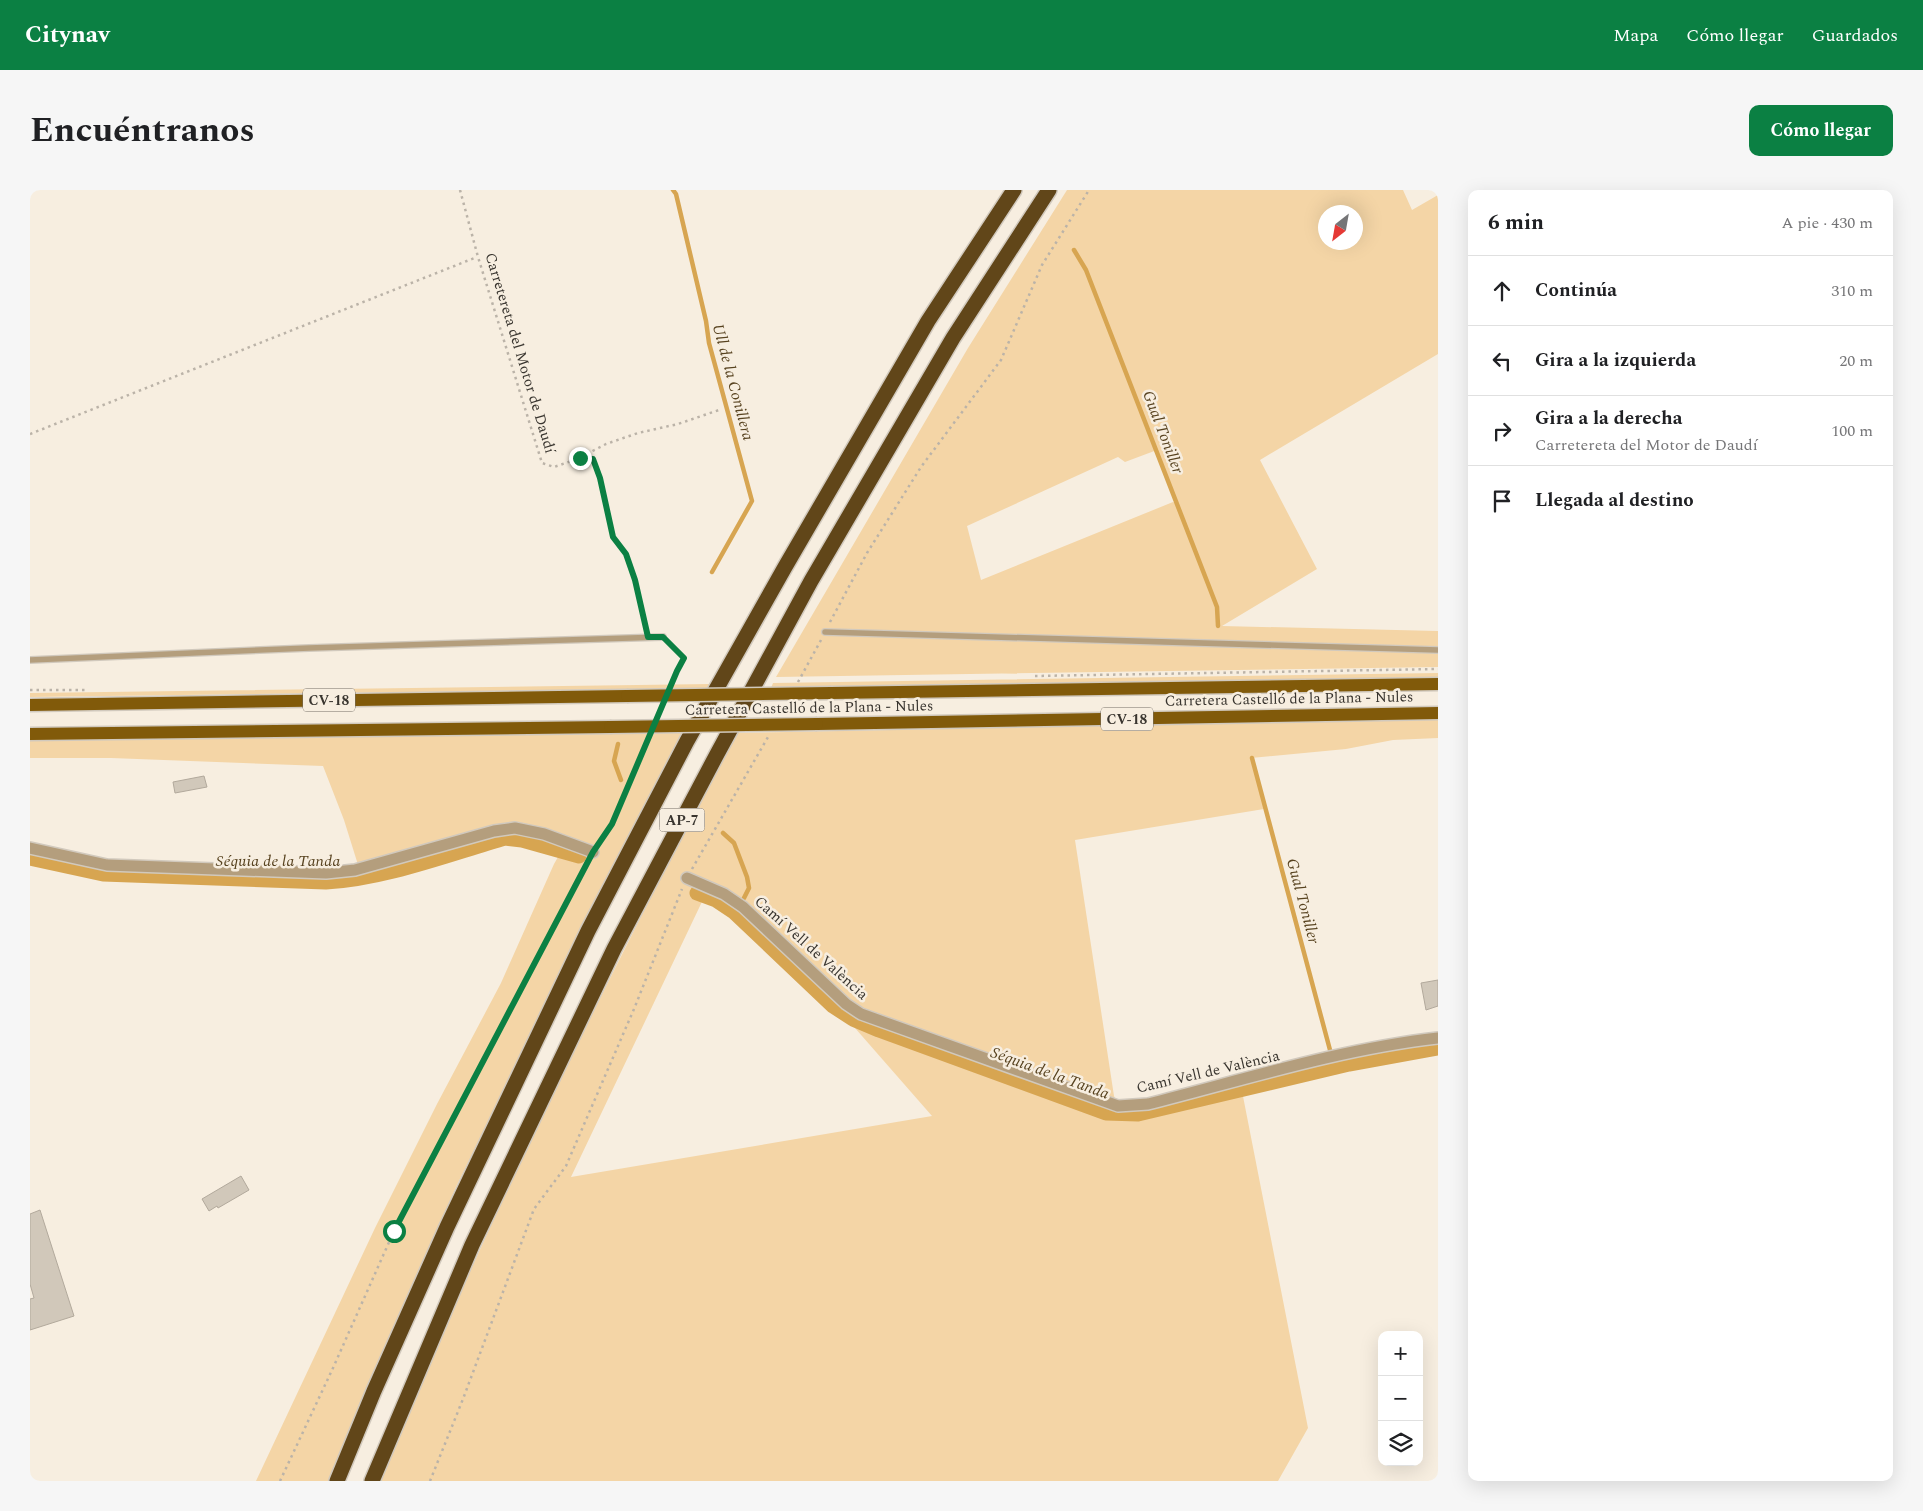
<!DOCTYPE html>
<html lang="es">
<meta charset="utf-8">
<style>
body{margin:0;font-family:Spectral,serif;background:#f6f6f6;color:#202124}
.controls{position:absolute;right:15px;bottom:15px;display:grid;overflow:hidden;border-radius:10px;box-shadow:0 5px 20px #0002}
.controls button{width:45px;height:45px;display:grid;place-items:center;padding:0;border:0;border-bottom:1px solid #e0e0e0;background:#fff;color:#202124;font:25px sans-serif}
.compass{position:absolute;left:1288px;top:15px;width:45px;height:45px;border-radius:50%;background:#fff;box-shadow:0 5px 20px #0002;rotate:211deg}
.stop{position:absolute;width:15px;height:15px;margin:-11px;border:4px solid #0b8043;border-radius:50%;background:#fff}
.stop.end{background:#0b8043;border-color:#fff;box-shadow:0 1px 5px #0008}
.list{margin:0;padding:0;list-style:none}
h2{display:flex;justify-content:space-between;align-items:center;height:65px;margin:0;padding:0 20px;font-size:21px}
h2 small{font-size:16px;font-weight:400;color:#757577}
.list li{display:grid;grid-template-columns:32px 1fr auto;gap:15px;align-items:center;box-sizing:border-box;height:70px;padding:0 20px;border-top:1px solid #e0e0e0}
.list b{display:block;font-size:19px;white-space:nowrap}
.list p{margin:0;font-size:16px;white-space:nowrap;color:#757577}
.list em{font-size:16px;font-style:normal;color:#757577}
.icon{flex:none;width:28px;height:28px;fill:none;stroke:currentColor;stroke-width:2;stroke-linecap:round;stroke-linejoin:round}
.map{position:relative;flex:none;width:1408px;height:1291px;overflow:hidden;border-radius:10px}
header{display:flex;align-items:center;gap:30px;box-sizing:border-box;height:70px;padding:0 25px;background:#0b8043;color:#fff}
header strong{font-size:24px}
nav{display:flex;gap:28px;margin-inline-start:auto;font-size:18px}
.intro{display:flex;align-items:center;justify-content:space-between;box-sizing:border-box;height:120px;padding:0 30px}
h1{margin:0;font-size:35px}
.button{padding:12px 22px;border-radius:10px;background:#0b8043;color:#fff;font-size:18px;font-weight:700}
main{display:flex;gap:30px;padding:0 30px}
aside{flex:1;background:#fff;border-radius:10px;box-shadow:0 5px 20px #0002}
.map>svg:first-child{display:block}
</style>
<header>
<strong>Citynav</strong>
<nav><a>Mapa</a><a>Cómo llegar</a><a>Guardados</a></nav>
</header>
<div class="intro"><h1>Encuéntranos</h1><a class="button">Cómo llegar</a></div>
<main>
<div class="map">
<svg width="1408" height="1291" viewBox="0 0 1408 1291">
<rect width="100%" height="100%" fill="#f7eee0"/>
<path fill="#f4d5a6" fill-rule="evenodd" d="M1037,0H1373L1382,20L1408,5V164L1230,270L1287,379L1192,436L1408,441V477L746,487L938,158ZM1296,22H1326V52H1296ZM1127,260L1147,313L1143,312L951,390L937,336L1088,267L1095,272Z
M1408,483V488L741,498L743,493Z
M681,494L678,498L0,507V503Z
M1408,529V548L1363,550L1316,559L1221,568L1234,619L1045,650L1084,906L1088,916L1210,891L1278,1238L1248,1291H350C454,1035 578,787 706,543ZM679,697L713,717L816,815L818,830L902,926L541,987Z
M654,543L581,681L426,997L298,1291H226L345,1038L407,914L471,793L524,674L536,653L485,637L329,678L314,630L293,576L81,568H0V550Z"/>
<g fill="none" stroke-linecap="round" stroke-linejoin="round">
<path stroke="#d7a551" stroke-width="4.5" d="M643,0L646,4L676,131L679,153L722,311L682,382
M1044,60L1056,80L1187,417L1188,436
M588,554L584,571L591,590
M1222,568L1300,860
M693,643L704,653L717,687L719,698L714,708"/>
<path stroke="#d7a551" stroke-width="15" d="M0,668L73,684L296,692C354,689 419,664 475,648L492,650L549,666
M667,703L686,710L704,722L803,816L823,829L849,840L1076,923L1108,924L1319,874L1408,858"/>
</g>
<path fill="#d1c8ba" stroke="#b2a99c" d="M174,586L177,597L145,603L143,592Z
M1408,790V816L1396,820L1391,793Z
M211,986L219,1000L188,1018L187,1016L179,1021L172,1009Z
M10,1020L44,1126L0,1140V1109L4,1108L0,1094V1024Z"/>
<g fill="none" stroke-linecap="round" stroke-linejoin="round">
<g stroke="#d1c9bd" stroke-width="8">
<path id="service" d="M795,442L1408,460
M0,470L279,458L633,447"/>
</g>
<g stroke="#d1c9bd" stroke-width="14">
<path id="minor" d="M0,658L77,675L296,683L325,680L464,641L485,638L514,644L563,662
M657,688L694,704L713,717L816,814L831,824L1088,916L1118,914C1213,890 1310,859 1408,848"/>
</g>
<g stroke="#d1c9bd" stroke-width="15">
<path id="primary" d="M801,503L1408,494
M0,515L597,506
M787,534L1408,523
M0,544L580,537"/>
</g>
<g stroke="#d1c9bd" stroke-width="18">
<path id="motorway" d="M307,1291L344,1201L417,1037L558,741L657,551L755,377L898,131L984,0
M342,1291L442,1055L584,759L686,566L781,391L923,148L1019,0"/>
</g>
<path stroke="#bbb3a8" stroke-width="2.5" stroke-dasharray="2.5 4" stroke-linecap="butt" d="M430,0L448,67L512,273L524,277L550,268L563,269L570,288L583,347L596,364L605,390L616,439
M0,244L447,67
M551,267L576,254L608,243L648,234L689,220
M800,432L837,363L891,277L971,170L1012,75L1059,0
M640,453L654,468L642,493
M1005,486L1408,479
M768,492L791,450
M0,500H58
M569,652L582,634L618,549
M662,679L738,547
M250,1291L303,1178L364,1041L558,672
M400,1291L433,1209L504,1019L536,976L604,819L652,699"/>
<use href="#service" stroke="#b49e7d" stroke-width="5.5"/>
<use href="#minor" stroke="#b49e7d" stroke-width="11"/>
<use href="#primary" stroke="#815a0a" stroke-width="12"/>
<use href="#motorway" stroke="#614619" stroke-width="15"/>
<g stroke="#d1c9bd" stroke-width="15" stroke-linecap="butt">
<path id="primary-bridge" d="M597,506L801,503
M580,537L787,534"/>
</g>
<use href="#primary-bridge" stroke="#815a0a" stroke-width="12"/>
</g>
<g fill="none" stroke-linecap="round" stroke-linejoin="round">
<path stroke="#0b8043" stroke-width="6" d="M364,1041L563,662L582,634L647,481L654,468L633,447H618L605,390L596,364L583,347L570,288L563,269L550,268"/>
</g>
<g text-anchor="middle" dominant-baseline="central" stroke-width="5" stroke-linejoin="round" paint-order="stroke">
<g fill="#f7eee0" stroke="#726c64" stroke-width="1">
<rect x="273" y="498.5" width="52" height="23" rx="4"/>
<rect x="1071" y="517.5" width="52" height="23" rx="4"/>
<rect x="629.5" y="618.5" width="45" height="23" rx="4"/>
</g>
<g font-size="14" font-weight="bold" fill="#39352f">
<text x="299" y="510">CV-18</text>
<text x="1097" y="529">CV-18</text>
<text x="652" y="630">AP-7</text>
</g>
<g font-size="15" fill="#39352f" stroke="#f7eee0">
<text transform="translate(490 163) rotate(73)">Carretereta del Motor de Daudí</text>
<text transform="translate(1259 509) rotate(-1)">Carretera Castelló de la Plana - Nules</text>
<text transform="translate(779 518) rotate(-1)">Carretera Castelló de la Plana - Nules</text>
<text transform="translate(781 758) rotate(42)">Camí Vell de València</text>
<text transform="translate(1178 882) rotate(-13)">Camí Vell de València</text>
</g>
<g font-size="16" font-style="italic" fill="#57421f" stroke="#f7eee0">
<text transform="translate(703 192) rotate(75)">Ull de la Conillera</text>
<text transform="translate(1133 242) rotate(69)">Gual Toniller</text>
<text x="248" y="671">Séquia de la Tanda</text>
<text transform="translate(1273 711) rotate(75)">Gual Toniller</text>
<text transform="translate(1020 883) rotate(20)">Séquia de la Tanda</text>
</g>
</g>
</svg>
<div class="controls">
<button>+</button>
<button>−</button>
<button><svg class="icon" aria-label="layers" viewBox="0 0 24 24"><path d="M12 4l9 5-9 5-9-5zM3 14l9 5 9-5"/></svg></button>
</div>
<svg class="compass" viewBox="-18 -18 36 36"><path d="M0-13l5 13h-10z" fill="#e53935"/><path d="M0 13l5-13h-10z" fill="#757577"/></svg>
<div class="stop" style="left:364px;top:1041px"></div>
<div class="stop end" style="left:550px;top:268px"></div>
</div>
<aside>
<h2>6 min<small>A pie · 430 m</small></h2>
<ul class="list">
<li><svg class="icon" aria-label="ahead" viewBox="0 0 24 24"><path d="M12 20V5M6 11l6-6 6 6"/></svg><div><b>Continúa</b></div><em>310 m</em></li>
<li><svg class="icon" aria-label="left" viewBox="0 0 24 24"><path d="M17 20v-9H6M10 6l-5 5 5 5"/></svg><div><b>Gira a la izquierda</b></div><em>20 m</em></li>
<li><svg class="icon" aria-label="right" viewBox="0 0 24 24"><path d="M7 20v-9h11M14 6l5 5-5 5"/></svg><div><b>Gira a la derecha</b><p>Carretereta del Motor de Daudí</p></div><em>100 m</em></li>
<li><svg class="icon" aria-label="arrive" viewBox="0 0 24 24"><path d="M6 21V4h12l-3 4 3 4H6"/></svg><div><b>Llegada al destino</b></div></li>
</ul>
</aside>
</main>
